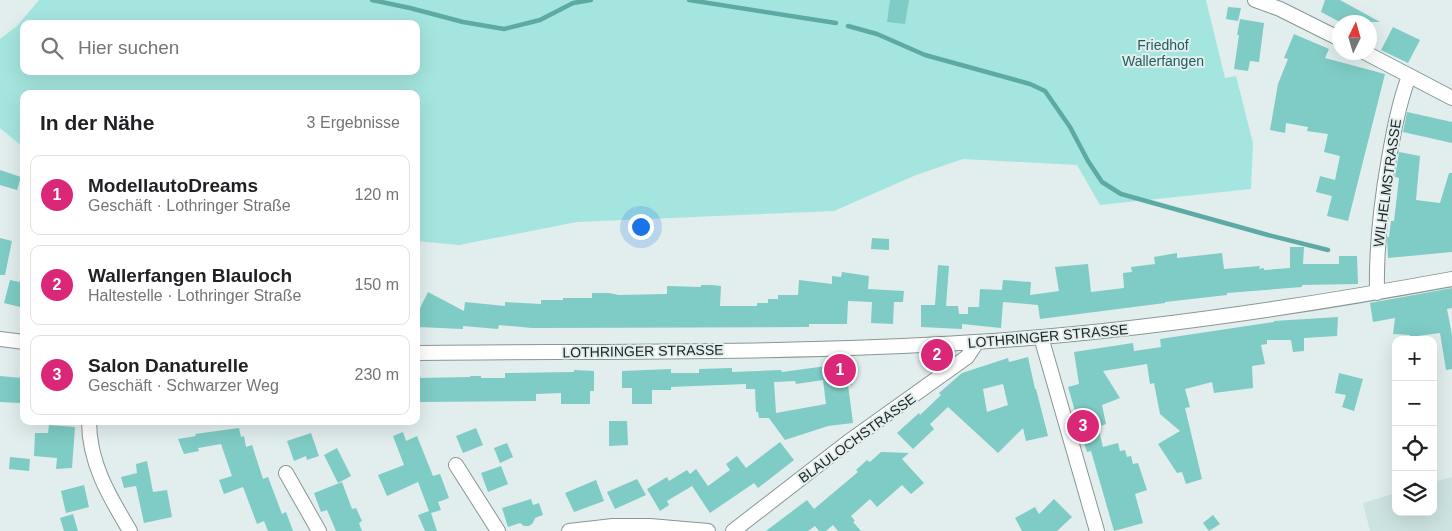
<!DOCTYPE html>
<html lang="de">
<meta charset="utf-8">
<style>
body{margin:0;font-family:Arial,sans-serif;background:#f2f2f2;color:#202124}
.controls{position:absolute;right:15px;bottom:15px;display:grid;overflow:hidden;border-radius:10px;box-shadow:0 5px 20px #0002}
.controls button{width:45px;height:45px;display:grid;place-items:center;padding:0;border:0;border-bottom:1px solid #e0e0e0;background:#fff;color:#202124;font:25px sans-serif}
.compass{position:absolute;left:1332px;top:15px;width:45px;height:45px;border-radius:50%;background:#fff;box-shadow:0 5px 20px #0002;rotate:5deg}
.you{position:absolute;left:640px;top:226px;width:18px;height:18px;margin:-12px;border:4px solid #fff;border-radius:50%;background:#1a73e8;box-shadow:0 0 0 8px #1a73e833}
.badge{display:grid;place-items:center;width:32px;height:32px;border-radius:50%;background:#db2777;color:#fff;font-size:16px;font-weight:700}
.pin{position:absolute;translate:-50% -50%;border:2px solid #fff;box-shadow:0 1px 5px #0006}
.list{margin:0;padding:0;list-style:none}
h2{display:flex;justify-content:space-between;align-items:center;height:65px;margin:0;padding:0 20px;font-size:21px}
h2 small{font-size:16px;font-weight:400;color:#757577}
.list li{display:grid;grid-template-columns:32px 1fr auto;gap:15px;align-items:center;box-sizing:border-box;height:80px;margin:0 10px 10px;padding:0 10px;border:1px solid #e0e0e0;border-radius:10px}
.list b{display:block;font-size:19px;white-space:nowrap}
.list p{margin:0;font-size:16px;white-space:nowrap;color:#757577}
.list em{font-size:16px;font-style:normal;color:#757577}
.icon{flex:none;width:28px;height:28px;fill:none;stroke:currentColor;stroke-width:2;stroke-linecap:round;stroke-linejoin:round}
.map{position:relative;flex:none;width:1452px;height:531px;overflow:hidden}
.search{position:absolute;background:#fff;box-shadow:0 5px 20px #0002;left:20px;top:20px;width:400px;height:55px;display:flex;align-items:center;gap:12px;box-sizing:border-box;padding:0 18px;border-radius:10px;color:#757577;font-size:19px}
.panel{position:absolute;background:#fff;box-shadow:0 5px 20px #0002;left:20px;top:90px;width:400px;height:335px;border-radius:10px}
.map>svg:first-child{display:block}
</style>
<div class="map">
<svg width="1452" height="531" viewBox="0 0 1452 531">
<rect width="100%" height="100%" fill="#e1eeed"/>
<path fill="#cde3e1" d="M1452,477V531H1370L1363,503L1396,493V512H1433V482Z"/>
<path fill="#a5e5df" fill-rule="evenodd" d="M39,0H1206L1225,78L1236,76L1253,143L1251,189L1100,205L1077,165L963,159L916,175L834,211L577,222L459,245L416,241V94H24V148L0,128V39L17,26ZM24,24H416V71H24Z"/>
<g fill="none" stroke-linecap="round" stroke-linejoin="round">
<path stroke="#5da9a3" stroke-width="4.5" d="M372,0L410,8L463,22L504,29L540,20L573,3L591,0
M689,0L836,23
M848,26L877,34L925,55L1030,84L1045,91L1070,127L1088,161L1102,182L1121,194L1268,235L1328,250"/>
</g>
<path fill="#7fcbc5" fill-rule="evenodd" d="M890,0H909L905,24L887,22Z
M1325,0H1340L1380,22H1340L1321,12Z
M1228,7L1241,8L1238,21L1226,19Z
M1240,19L1264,23L1259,62L1250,61L1248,71L1234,69L1239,35H1237Z
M1393,27L1420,40L1408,63L1381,50Z
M1294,34L1329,49L1325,58L1385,74L1348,221L1327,216L1332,196L1316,192L1320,176L1335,180L1340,156L1324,152L1328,134L1307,131L1308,127L1286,123L1285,133L1270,130L1278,84L1288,59L1284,58Z
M1407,112L1452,122V143L1403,132Z
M1399,152L1420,156L1416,200L1440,203L1449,173H1452V252L1388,258L1387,237H1389L1391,221H1394L1399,178L1395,177Z
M0,170L21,177L17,190L0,185Z
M0,238L12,241L5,275H0Z
M872,238L889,239V250L871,249Z
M1290,247H1304L1303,264H1339V256H1357L1358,284L1302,285V287L1227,293V295L1165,302V303L1040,319L1038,305L1003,302L1001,328L962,324V329L921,327V305H935L938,265L949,266L946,306H958L959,314H968V307H979L980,289L1002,290L1003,280L1031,282L1030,295L1059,291L1055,267L1088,264L1091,292L1124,288L1123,273L1132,272L1131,267L1155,264L1154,257L1177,253V258L1222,253L1224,269L1260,266L1259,269L1264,268V270L1290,268Z
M842,272L869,276L868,289L904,291L903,302H894L893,324L871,323L872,302L848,301L847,324H809V327L532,328L499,325L498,329L463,326V329L418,327L419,310L428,292L464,311L465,302L505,306V302L541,304V300H563V298H592V293H609L619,295L667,294V286L701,287V285H712L721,286L720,306H757V303H768V299H778V295H798L799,280L832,284V276L841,277Z
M10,280L24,283V308L4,303Z
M1452,288V308L1447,309L1452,335V369L1446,370L1440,333L1410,337V335L1393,334L1395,318L1373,322L1370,303Z
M1338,317L1337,336L1304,338V351L1293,352L1291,340H1267V344L1261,345L1265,364L1252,366L1253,388L1214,393L1212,382L1185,389L1190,407L1185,408L1202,479L1186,484L1182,472L1177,473L1158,444L1180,431L1160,414L1154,383L1150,384L1147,364L1103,371L1120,398L1102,405L1106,424L1098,427L1103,447L1118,443L1120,451L1125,450L1127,457L1131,456L1133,464L1138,463L1147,490L1135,494L1143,523L1114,531L1091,451L1087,452L1068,387L1079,384L1074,352L1133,343L1134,351L1161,347L1160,339L1274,322V321Z
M1028,357L1035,389H1036L1048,436L1026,441L1023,428L998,453L948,407L930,424L934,429L913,449L897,433L919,413L920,415L941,395L939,393L962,373L1008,358L1009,362ZM1003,384L1008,405L987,412L983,389Z
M849,363L852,385H848L853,423L828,426L785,440L769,418H759L758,412H756L755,389H746V384L694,386L671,387V390H652V404H632V388H622V371L671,369V373H699V369L732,368V372L781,370L782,372ZM823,380L826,404L776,413L774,382L795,381L796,384Z
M574,370L594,371V391H590V404H561V393L536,394V401L416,402V378L470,377V376H481V378H505V373L574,372Z
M1339,373L1363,379L1354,411L1342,407L1346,395L1335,393Z
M0,376L22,378L20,403L0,402Z
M609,421H627L628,445L609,446Z
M49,425L75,427L72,468L56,469L57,458L34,456L35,433H48Z
M239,428L241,437L244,436L246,447L252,445L263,479L268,477L282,514L286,512L293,531H268L264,521L257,524L243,487L224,494L219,480L232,476L221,444L198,448L199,451L184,454L178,439L196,436L195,434Z
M476,428L483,445L463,453L456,436Z
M403,432L406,441L417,436L433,476L440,474L449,498L438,502L441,510L431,513L437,531H425L418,515L429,511L418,482L387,496L378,475L404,465L393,436Z
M311,433L319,456L307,460L306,456L294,461L287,441Z
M780,442L794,460L758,488L754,483L710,513L692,486L667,501L669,505L660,511L647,489L667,477L669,481L687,470L690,474L696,469L708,486L730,470L726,464L737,456L746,468Z
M507,443L513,457L500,463L494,448Z
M337,448L351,476L338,483L324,455Z
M881,452L909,453L902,459L924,483L911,494L902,485L877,507L870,499L851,516L855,521L853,522L861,531H838L833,525L826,531H819L815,526L808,531H766L807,500L814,509L858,472L856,470L867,460L870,462Z
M10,457L30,459L29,471L9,469Z
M147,461L153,492L167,490L172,517L144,523L136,486L124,488L121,477L137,473L136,464Z
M501,466L508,484L488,492L481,473Z
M637,479L646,495L615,509L607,492Z
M596,480L604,501L574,512L565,493Z
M342,482L352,509L356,508L362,521L359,523L362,531H336L327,510L321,512L314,493Z
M84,485L89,507L66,513L61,491Z
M531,499L533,505L539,503L543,515L535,518L533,523L529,526H524L520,523L508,527L502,508Z
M1054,499L1072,517L1057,531H1022L1015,518L1035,507L1039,514Z
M73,514L78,531H64L60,518Z
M1213,515L1220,524L1209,531L1203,523Z"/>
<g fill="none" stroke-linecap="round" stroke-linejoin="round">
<g stroke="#899694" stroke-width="16">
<path id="minor" d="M1255,0L1280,9L1340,39
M1364,52L1452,98
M1377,293C1376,247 1381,203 1389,158C1394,130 1399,103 1409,76
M1041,337L1097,531
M0,339L24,342
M416,353C602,351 790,354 975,342C1135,332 1294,308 1452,279
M89,421C89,463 109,496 130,531
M456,465L498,531
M286,473L319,531
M569,531L613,526H650L708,531
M733,531L848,442L967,357L977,342"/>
</g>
<use href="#minor" stroke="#fff" stroke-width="14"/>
</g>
<g text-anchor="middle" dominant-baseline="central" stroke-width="4" stroke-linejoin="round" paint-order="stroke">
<g font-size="14" fill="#1f5e5a" stroke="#e1eeed">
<text x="1163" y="45">Friedhof<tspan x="1163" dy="16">Wallerfangen</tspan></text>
</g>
<g font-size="14" fill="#202524" stroke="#e1eeed">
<text transform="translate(1387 183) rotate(-82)">WILHELMSTRASSE</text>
<text transform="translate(1048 336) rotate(-5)">LOTHRINGER STRASSE</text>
<text transform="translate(643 351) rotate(-1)">LOTHRINGER STRASSE</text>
<text transform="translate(857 438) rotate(-36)">BLAULOCHSTRASSE</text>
</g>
</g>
</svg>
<div class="controls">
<button>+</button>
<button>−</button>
<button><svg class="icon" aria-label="locate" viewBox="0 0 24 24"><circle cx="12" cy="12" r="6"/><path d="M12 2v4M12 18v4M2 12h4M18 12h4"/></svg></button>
<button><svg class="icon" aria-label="layers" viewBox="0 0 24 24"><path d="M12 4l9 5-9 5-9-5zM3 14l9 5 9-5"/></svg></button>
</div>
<svg class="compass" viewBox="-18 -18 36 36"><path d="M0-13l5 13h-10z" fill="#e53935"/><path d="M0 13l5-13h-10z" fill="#757577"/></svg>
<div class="you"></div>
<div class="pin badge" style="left:840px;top:370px">1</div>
<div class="pin badge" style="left:937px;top:355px">2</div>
<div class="pin badge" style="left:1083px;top:426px">3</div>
<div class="search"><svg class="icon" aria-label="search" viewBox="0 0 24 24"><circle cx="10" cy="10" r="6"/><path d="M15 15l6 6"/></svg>Hier suchen</div>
<section class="panel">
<h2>In der Nähe<small>3 Ergebnisse</small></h2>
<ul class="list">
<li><span class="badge">1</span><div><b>ModellautoDreams</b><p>Geschäft · Lothringer Straße</p></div><em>120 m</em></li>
<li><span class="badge">2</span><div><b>Wallerfangen Blauloch</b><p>Haltestelle · Lothringer Straße</p></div><em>150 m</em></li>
<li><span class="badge">3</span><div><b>Salon Danaturelle</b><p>Geschäft · Schwarzer Weg</p></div><em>230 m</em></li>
</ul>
</section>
</div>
